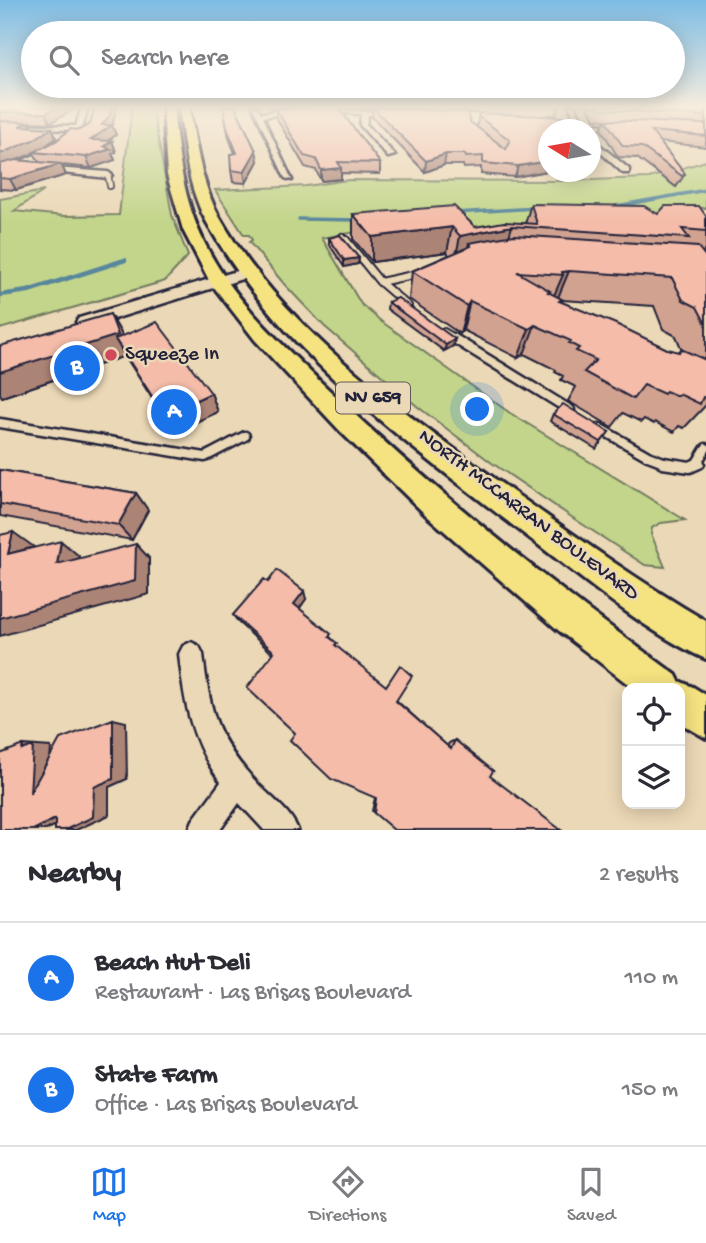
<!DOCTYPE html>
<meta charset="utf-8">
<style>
body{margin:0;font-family:"Gochi Hand",sans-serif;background:#f2f2f3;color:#2b2b33}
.controls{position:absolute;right:21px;bottom:21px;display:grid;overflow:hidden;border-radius:14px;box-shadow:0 4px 18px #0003}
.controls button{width:63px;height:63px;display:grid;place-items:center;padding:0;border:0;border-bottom:2px solid #e1e1e2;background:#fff;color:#2b2b33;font:35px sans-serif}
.compass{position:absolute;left:538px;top:119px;width:63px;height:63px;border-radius:50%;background:#fff;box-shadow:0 4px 18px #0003;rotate:281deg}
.you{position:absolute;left:478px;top:410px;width:24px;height:24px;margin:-18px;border:5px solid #fff;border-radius:50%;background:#1a73e8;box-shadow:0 0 0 10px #1a73e833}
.badge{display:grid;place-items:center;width:46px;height:46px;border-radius:50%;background:#1a73e8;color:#fff;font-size:23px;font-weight:700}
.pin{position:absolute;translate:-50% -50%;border:4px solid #fff;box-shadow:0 2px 7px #0006}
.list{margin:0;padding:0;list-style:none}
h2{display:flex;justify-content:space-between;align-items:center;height:91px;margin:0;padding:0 28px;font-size:30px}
h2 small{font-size:23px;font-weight:400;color:#7c7c81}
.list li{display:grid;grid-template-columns:46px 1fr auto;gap:21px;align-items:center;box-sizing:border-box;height:112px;padding:0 28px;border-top:2px solid #e1e1e2}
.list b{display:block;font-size:26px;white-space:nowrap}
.list p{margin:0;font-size:23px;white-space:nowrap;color:#7c7c81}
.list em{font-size:23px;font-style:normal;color:#7c7c81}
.icon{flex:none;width:38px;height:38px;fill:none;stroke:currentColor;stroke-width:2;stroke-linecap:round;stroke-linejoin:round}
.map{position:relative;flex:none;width:706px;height:830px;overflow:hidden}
.search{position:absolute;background:#fff;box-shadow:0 4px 18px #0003;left:21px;right:21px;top:21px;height:77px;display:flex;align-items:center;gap:18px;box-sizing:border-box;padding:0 24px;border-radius:38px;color:#7c7c81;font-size:26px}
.sheet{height:315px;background:#fff}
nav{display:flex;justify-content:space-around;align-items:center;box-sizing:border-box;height:98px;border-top:2px solid #e1e1e2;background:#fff;font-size:19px;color:#7c7c81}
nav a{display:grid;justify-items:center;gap:4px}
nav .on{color:#1a73e8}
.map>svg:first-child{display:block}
</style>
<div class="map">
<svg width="706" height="830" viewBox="0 0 706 830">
<rect width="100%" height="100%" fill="#ebd8b6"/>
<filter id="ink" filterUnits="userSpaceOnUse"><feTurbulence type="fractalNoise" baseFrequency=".0143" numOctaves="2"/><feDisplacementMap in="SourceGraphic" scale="14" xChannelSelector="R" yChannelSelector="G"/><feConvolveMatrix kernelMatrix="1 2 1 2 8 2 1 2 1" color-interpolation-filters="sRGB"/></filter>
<g filter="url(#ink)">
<path fill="#c2d58a" stroke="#727c62" stroke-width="2" d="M132,106H152L172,215L188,256L165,281L0,329V199L44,191L14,211L64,216L119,215Z
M706,161V208H695L677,222L362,231L322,238L361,304L382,322L510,413L685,520L661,523L652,528L651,534L665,567L645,565L576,520L492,463L418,407L324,326L285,285L249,242L252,240L249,235H244L215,190L306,186L348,180L560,181L649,178Z"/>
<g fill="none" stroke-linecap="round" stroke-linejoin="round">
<path stroke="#59869c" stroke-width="3.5" d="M616,206L706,190
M455,213L535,208
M299,219L361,220"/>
<path stroke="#59869c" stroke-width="4.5" d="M0,295L28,291L125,260"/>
<g stroke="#22223b" stroke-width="8">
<path id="lane-far3" d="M108,175L110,186
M342,236L347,242"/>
</g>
<g stroke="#22223b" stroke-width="10">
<path id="lane-far2" d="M346,240L380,282L408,306
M380,282L422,273
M444,332L456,339"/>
</g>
<g stroke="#22223b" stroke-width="13">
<path id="lane-far1" d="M453,338L570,410
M0,423L205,457L245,436
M599,428L648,456L669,464
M696,464L706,448"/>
</g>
<g stroke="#22223b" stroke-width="15">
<path id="lane" d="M663,463L690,467L699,463"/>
</g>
<g stroke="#22223b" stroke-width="5">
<path id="street" d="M82,106H88C86,113 85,121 82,128C67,153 27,168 0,176V170L40,153L73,130L0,128V124L76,126Z
M569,106H575L583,123L626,127L623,129L585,127L586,130H579L578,127L545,124L547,121L576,122Z
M253,107H257L261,113L298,109L301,111L263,117L292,180L285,178Z
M318,109L394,113L392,116L368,115L366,124L395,155L388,157L360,125L361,114L320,112Z
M590,137L629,169V173H623L590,143Z
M41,167L108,172L112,175L108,178L44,171H41Z
M191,642L199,646L203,654C210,714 217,741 259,785C273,799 291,812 298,830H264L239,803L220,830H189L193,820L221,782C191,743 184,702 179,654L183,646Z"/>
</g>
<g stroke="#22223b" stroke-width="5">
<path id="secondary" d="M250,267L258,272L255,275L91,326L85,327L76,322L79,318Z"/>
</g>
<g stroke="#22223b" stroke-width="6">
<path id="primary" d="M163,106H173C178,155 183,200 205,244C234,302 283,345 328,389C437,494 554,587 676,675L679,681L693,687L706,695V738L680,723V688H633L558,630L426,515L342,433L255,340L210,282L183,230L167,175Z
M179,106H189C196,144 201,184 220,218C283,328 395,406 495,479C564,528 633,578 706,621V659C652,636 587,582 540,546C422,455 277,353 205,219C187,184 184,144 179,106Z"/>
</g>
<use href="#lane-far3" stroke="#ebd8b6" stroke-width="4.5"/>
<use href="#lane-far2" stroke="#ebd8b6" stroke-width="6"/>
<use href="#lane-far1" stroke="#ebd8b6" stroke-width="8"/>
<use href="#lane" stroke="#ebd8b6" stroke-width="10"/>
<use href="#street" fill="#ebd8b6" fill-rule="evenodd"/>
<use href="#secondary" fill="#ebd8b6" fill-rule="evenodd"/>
<use href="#primary" fill="#f5e381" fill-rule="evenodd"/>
</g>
<path fill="#d2a291" stroke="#22223b" stroke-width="2" fill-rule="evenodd" d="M0,106H79L50,123L29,122L32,127L52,128L56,138L47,145L79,130L113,124L112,126L116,135L108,141H112L116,152L112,154L115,160L91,168L61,165L66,175L16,190L0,189ZM34,153L39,162L17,160Z
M223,106L256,151L258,161L246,183L233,182L231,170L235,153L229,138Z
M270,106H319L380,163V174L341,173V179L321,181L316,170L305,167L277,119L276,109L272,110Z
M362,106H559L556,115H549V116L568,122L565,130H549V167L547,171L515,177L481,174V167L464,168L463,165H444L425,172L372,117V108L363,107ZM467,113H479L477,127L494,140L470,122Z
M587,106H706V147L660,142L685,174L676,187L637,158L618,157L601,129L605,120L595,119Z
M531,204L658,214L706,216V248L703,253L706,257V405L684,428L679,426L674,432L655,422L654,424L644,419L641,422L623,413L612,427L568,401L576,387L561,380L563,376L555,372L556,370L524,354L518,358L463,330L460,334L409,299L412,271L449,255L447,252L372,262L353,239V214L475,227L525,224ZM562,300L654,306L663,329L676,336L682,350L678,352L667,349L561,302Z
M329,238L359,258L358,264L344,267L329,244Z
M388,302L453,346L444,351L387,309Z
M122,336L211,393L218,412L183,428L169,425L125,356L2,397Z
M553,414L609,432L596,449L550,421Z
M0,470L136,493L148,510L132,540L0,516Z
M268,582L306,599L299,609L332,639L337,647L447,746L449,743L455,740L493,771L374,813L372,811L375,798L295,733L273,654L239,623L233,615Z"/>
<path fill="#ab8476" stroke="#22223b" stroke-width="2" d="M59,106H79L50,123L46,113Z
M111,106H117L112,126L116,135L95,150L91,140L102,125Z
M272,106H319L272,110Z
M29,122L34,132L19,126Z
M52,128L56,138L39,151L34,152V153L0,167V154Z
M112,141L116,152L112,154L115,160L91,168L86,157Z
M256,151L258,161L246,183L244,172Z
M446,154L444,165L425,172L426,161Z
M549,161V167L547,171L515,177L518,166Z
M61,164L66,175L16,190L10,179Z
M341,168V179L321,181V170Z
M512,226L505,251L469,243L465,259L455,261L460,236Z
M452,227L447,252L372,262V237Z
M359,258L358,264L344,267V260Z
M569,271L557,300H552L563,275L562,272Z
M470,301L463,330L460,334L467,306Z
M110,314L121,333L129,355L115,339L125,356L2,397L0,394V372Z
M535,325L524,354L518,358L529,329Z
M455,339L453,346L444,351L446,345Z
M211,393L218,412L183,428L175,410Z
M136,493L148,510L132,540L118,525Z
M13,532L34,547L8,554Z
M61,541L79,556L76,578L57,564Z
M136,544L149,558V594L0,636V618Z
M304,591L306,599L297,612L294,604Z
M113,719L126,722L127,779L109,787V815L76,830H65L94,787Z
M23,745L51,747L48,792L30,793L22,750Z
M73,817L46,830H33L55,819Z"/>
<path fill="#f4bca9" stroke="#22223b" stroke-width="2" d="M0,106H59L46,113L0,112Z
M95,106H111L110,115L102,125H112L91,140L112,141L104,146L111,149L86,157L34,152L56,141L70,129L79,130L90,124Z
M223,106H235L256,151L244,172L231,170L230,154L237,153L227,128Z
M326,106H337L380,163L338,162L341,168L321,170L316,159L304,156L276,109Z
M597,106H704L706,108V116L599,109Z
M372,107L467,112L470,122L506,149L510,140L479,117V113L562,117L568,122L564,130H549V161L518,166L483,163V156L466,157L465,154H446L426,161Z
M605,120L706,124V136L651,131L685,174L682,176L642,147L623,146Z
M0,121L29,122L19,126L52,128L33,140L0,154Z
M15,160L61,164L10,179L0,178V164Z
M531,204L644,206L658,214L665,206H699L706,216V231L682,229L689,238L512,226L460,236L452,227L372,237L353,214L454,206L475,227L504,222L537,224Z
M340,235L359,258L344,260L329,238Z
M514,235L698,247L706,257V324L697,307L683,300L672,278L569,271L562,272L563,275L517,272L550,291L548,292L562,299L559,301L616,324L667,349L679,352L681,349L706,360V398L703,397L700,404L679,394L677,396L666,391L664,394L644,385L633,399L584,372L596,360L576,351L579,348L569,343L571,341L535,325L529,329L470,301L467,306L412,271L471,246L469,243Z
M398,298L455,339L446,345L388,302Z
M110,314L118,335L0,372V346Z
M157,322L211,393L175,410L159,407L115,339Z
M563,404L609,432L601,442L553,414Z
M0,470L136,493L118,525L0,504Z
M13,532L8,554L61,541L57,564L136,544L135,581L0,618V535Z
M277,570L304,591L294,604L331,634L329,637L337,643L335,645L386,686L400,665L412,676L396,701L451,749L455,740L493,771L490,776L561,830H394L374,813L376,798L331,779L290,740L295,733L247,688L274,652L233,615L264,579L268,582Z
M113,719V779L94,787L93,817L65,830H55V819L33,830H0V754L23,745L22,750L33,746L30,793L60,739Z"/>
</g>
<linearGradient id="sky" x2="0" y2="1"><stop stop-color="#7dbce4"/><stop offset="0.48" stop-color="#f6edde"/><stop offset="1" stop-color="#f6edde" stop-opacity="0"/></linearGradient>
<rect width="706" height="222" fill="url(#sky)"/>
<circle fill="#d1495b" stroke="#ebd8b6" stroke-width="2.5" cx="111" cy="355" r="7"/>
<g text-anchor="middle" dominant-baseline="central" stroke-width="5" stroke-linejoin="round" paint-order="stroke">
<rect fill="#ebd8b6" stroke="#5e5960" stroke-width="2" x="336" y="382.5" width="74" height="31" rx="5"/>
<g font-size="19" font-weight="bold" fill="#22223b">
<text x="373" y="398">NV 659</text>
</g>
<g font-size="21" fill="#22223b" stroke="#ebd8b6" text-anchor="start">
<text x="125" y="355">Squeeze In</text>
</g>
<g font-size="21" fill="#22223b" stroke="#ebd8b6">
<text transform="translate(528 516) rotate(37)">NORTH MCCARRAN BOULEVARD</text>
</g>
</g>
</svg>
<div class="controls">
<button><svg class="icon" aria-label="locate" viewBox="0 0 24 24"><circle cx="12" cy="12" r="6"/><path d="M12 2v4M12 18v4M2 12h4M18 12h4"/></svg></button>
<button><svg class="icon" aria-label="layers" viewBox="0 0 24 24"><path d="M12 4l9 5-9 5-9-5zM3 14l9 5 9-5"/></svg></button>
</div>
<svg class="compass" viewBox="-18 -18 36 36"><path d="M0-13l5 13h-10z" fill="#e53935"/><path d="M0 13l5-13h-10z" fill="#7c7c81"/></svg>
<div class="you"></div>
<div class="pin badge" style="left:174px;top:412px">A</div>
<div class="pin badge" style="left:77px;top:368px">B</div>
<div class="search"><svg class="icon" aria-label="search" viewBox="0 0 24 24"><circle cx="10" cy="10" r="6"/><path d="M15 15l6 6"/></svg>Search here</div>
</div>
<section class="sheet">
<h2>Nearby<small>2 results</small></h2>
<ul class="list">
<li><span class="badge">A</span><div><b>Beach Hut Deli</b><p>Restaurant · Las Brisas Boulevard</p></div><em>110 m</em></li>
<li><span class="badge">B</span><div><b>State Farm</b><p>Office · Las Brisas Boulevard</p></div><em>150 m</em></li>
</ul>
</section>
<nav>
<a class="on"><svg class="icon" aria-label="map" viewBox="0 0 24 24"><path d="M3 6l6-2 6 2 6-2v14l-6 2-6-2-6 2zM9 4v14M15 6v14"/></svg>Map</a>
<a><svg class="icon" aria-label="directions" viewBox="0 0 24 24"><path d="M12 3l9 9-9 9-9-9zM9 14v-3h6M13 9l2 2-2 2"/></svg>Directions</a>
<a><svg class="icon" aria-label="saved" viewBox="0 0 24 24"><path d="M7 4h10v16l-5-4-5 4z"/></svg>Saved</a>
</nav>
